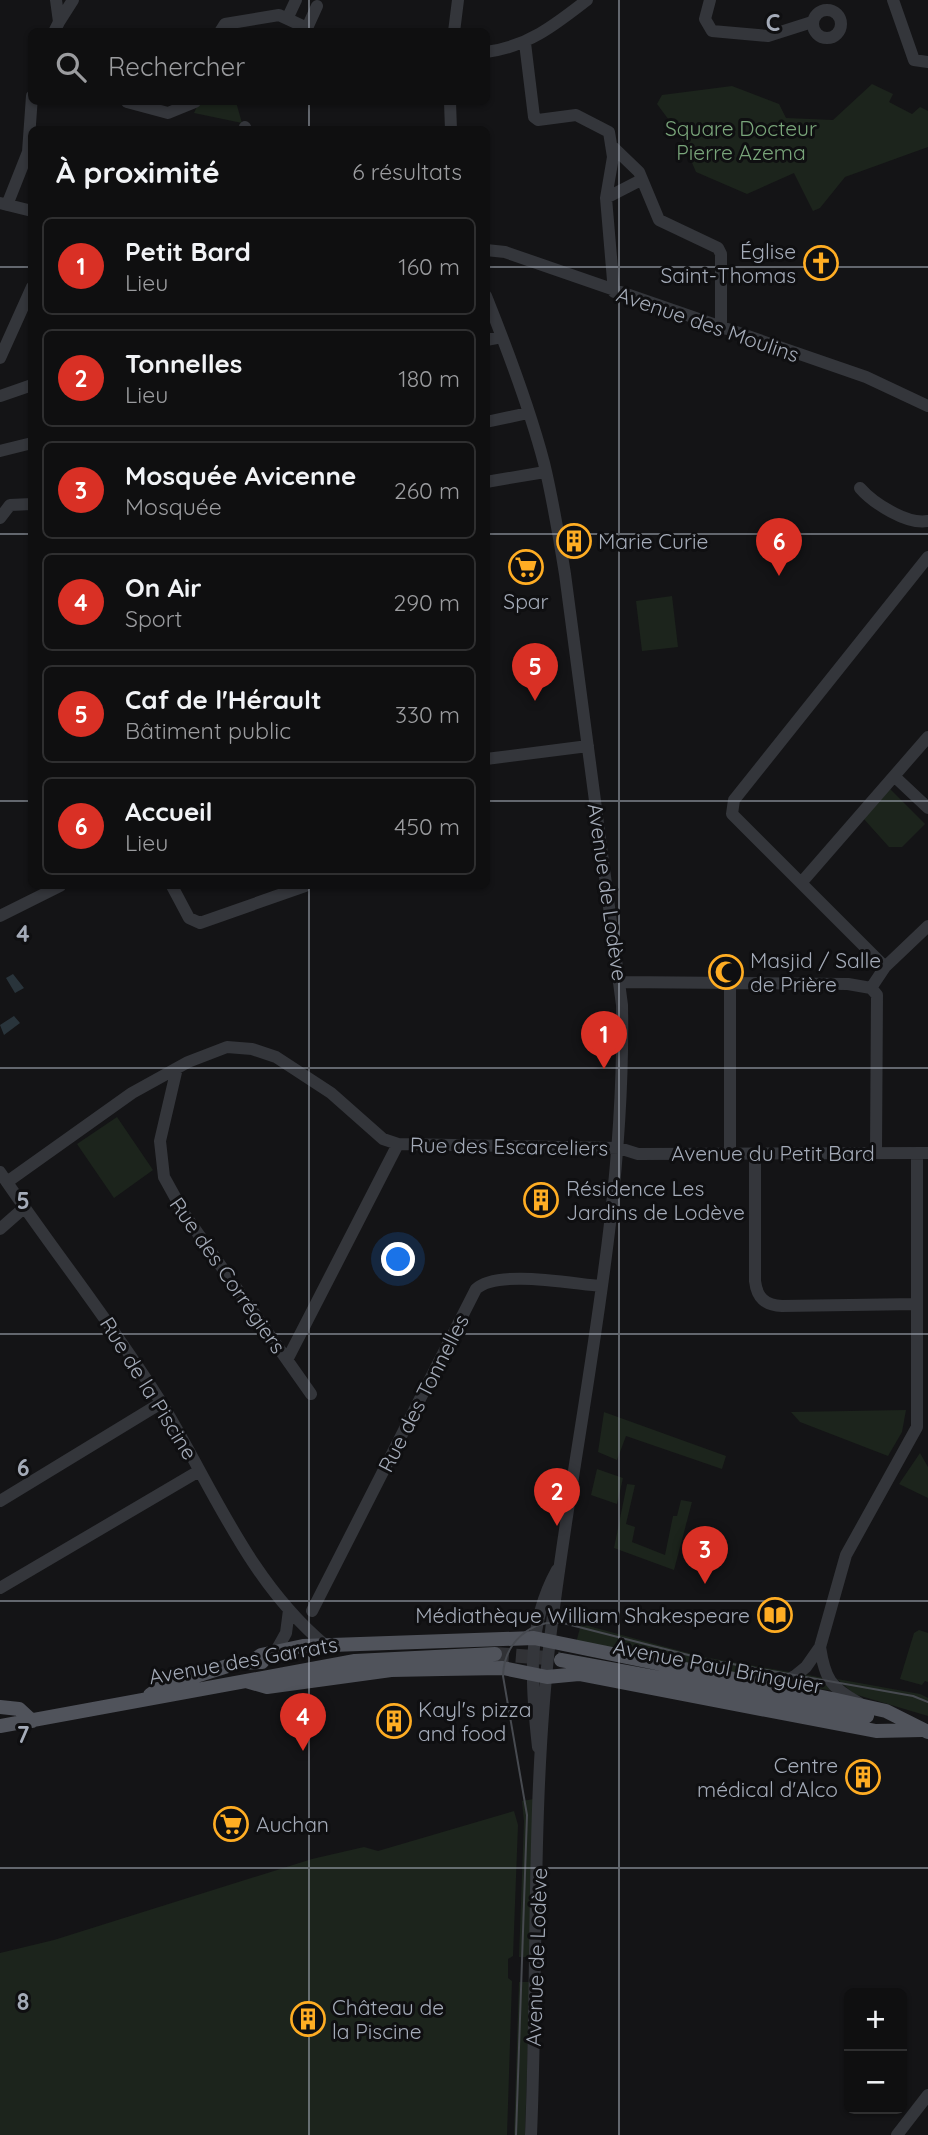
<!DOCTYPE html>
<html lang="fr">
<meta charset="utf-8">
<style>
body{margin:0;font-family:Quicksand,sans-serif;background:#181819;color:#f1f3f6}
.controls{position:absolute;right:21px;bottom:21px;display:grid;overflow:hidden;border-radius:10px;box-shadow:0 2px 5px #0004}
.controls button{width:63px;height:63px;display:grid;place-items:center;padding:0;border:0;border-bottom:2px solid #2f2f30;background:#0f0f10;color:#f1f3f6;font:35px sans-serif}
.you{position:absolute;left:399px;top:1260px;width:24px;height:24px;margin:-18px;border:5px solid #fff;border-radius:50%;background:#1a73e8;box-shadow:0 0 0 10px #1a73e833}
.badge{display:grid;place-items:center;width:46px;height:46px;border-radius:50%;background:#d93025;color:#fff;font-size:23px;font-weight:700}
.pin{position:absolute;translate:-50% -58px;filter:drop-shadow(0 2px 4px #0008)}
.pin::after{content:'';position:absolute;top:37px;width:24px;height:21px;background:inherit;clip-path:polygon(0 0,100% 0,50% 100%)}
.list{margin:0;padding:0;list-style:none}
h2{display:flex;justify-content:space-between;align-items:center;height:91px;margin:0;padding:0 28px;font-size:30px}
h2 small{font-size:23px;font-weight:400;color:#9b9c9f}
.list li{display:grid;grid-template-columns:46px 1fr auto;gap:21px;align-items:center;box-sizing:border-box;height:98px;margin:0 14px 14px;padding:0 14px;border:2px solid #2f2f30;border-radius:10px}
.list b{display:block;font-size:26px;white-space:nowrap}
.list p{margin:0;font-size:23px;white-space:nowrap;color:#9b9c9f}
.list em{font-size:23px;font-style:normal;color:#9b9c9f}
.icon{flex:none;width:38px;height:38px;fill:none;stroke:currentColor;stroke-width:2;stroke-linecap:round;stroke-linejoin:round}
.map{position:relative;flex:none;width:928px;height:2135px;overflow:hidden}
.search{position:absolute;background:#0f0f10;box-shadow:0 2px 5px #0004;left:28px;top:28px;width:462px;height:77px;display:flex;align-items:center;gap:18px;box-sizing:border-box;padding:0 24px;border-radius:10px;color:#9b9c9f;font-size:26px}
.panel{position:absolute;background:#0f0f10;box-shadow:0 2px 5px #0004;left:28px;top:126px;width:462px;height:763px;border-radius:10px}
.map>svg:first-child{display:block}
</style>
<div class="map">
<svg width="928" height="2135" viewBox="0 0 928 2135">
<rect width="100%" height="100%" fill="#141416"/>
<path fill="#1c241c" d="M872,84L893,94L889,102L912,114L920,107L928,111V147L845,177L820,208L813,211L794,173L747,194L696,172L680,135L657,104L662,95L732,86L779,104L786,118L833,120Z
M199,102H236L242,123L194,113Z
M672,596L678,647L642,651L636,601Z
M889,788L925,824L902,847H889L863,818Z
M117,1117L153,1170L114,1198L77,1144Z
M906,1410L902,1432L888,1456L800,1422L791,1412Z
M604,1412L726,1456L722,1469L626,1436L617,1460L598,1452Z
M920,1453L928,1467V1498L899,1484Z
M597,1469L623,1478L617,1504L591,1495Z
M627,1484L635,1485L626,1524L635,1527L632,1542L665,1555L673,1516H677L681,1500L692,1502L674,1570L614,1548Z
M581,1624L703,1657L790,1672L770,1680L576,1643Z
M919,1630L928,1633V1682L925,1681L922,1685L900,1679L914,1633Z
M803,1674L823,1678L835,1691L787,1684Z
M837,1679L920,1694L928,1698V1716L854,1694Z
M534,1799L531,1957H519L524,1821L522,1801Z
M514,1811L518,1825L513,1956L508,1959V1978L512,1981L507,2135H0V1953L54,1940L312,1859L364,1847L378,1851Z
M519,1982H530L525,2135H514Z"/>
<path fill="#29343b" d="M13,974L24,988L15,993L6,978Z
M14,1016L20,1023L4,1035L0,1025Z"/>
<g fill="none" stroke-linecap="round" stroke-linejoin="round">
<path stroke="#313236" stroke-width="14" stroke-dasharray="14 7" stroke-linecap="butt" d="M495,1654L560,1659"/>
<path stroke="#34363b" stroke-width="12" d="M710,0L705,19L712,31L768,36L812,22
M893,0L914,60L928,62
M813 24a14 14 0 1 1 28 0a14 14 0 1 1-28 0Z
M288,17L296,0
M59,22L73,0
M54,32L59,22L56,0
M220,32L225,24L279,15L307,28L317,6
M454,32L458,0
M525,43L534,117L538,120L576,115L609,132L613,157L606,198L614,292
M486,52C527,47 555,25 587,0
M127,102L168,113L195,102
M450,102L451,130
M245,127L246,130
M612,146L639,172L659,220L718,248L721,254V329
M606,198L641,180
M0,203L32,211
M7,205L28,152L32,96
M486,250L505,252L866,377L928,406
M486,296C508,351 529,406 544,463C553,500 559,537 565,574L622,1005C626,1219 575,1428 550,1639C531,1803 538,1970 531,2135
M486,340L502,337
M0,358L32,287
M0,396L32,385
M486,422L528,413
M0,451L32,443
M486,482L545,472
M860,488C873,503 907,525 928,521
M0,518L10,505L32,504
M486,759L588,746
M894,776L928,808
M801,883L928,737
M172,886L189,918L200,923L305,886
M0,916L60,886
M885,967L732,814L734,800L928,557
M620,982L848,984L871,988
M871,988L877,995L876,1152
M871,988L885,967L928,926
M177,1068L160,1141L164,1177L185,1215L311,1394
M730,1153V982
M755,1153V1281C757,1298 765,1305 782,1306L917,1304
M0,1172C52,1249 110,1321 159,1399C211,1483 247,1580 325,1645
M7,1182L132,1093L188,1062L227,1047L252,1049L276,1057L331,1093L383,1139L398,1144L619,1148L638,1154L928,1153
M0,1229L25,1207
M287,1360L398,1144
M0,1501L161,1403
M0,1588L199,1471
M312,1611L476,1289C497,1269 573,1284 601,1286
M820,1647C825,1679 830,1687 859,1703
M276,1651L286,1633L289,1610
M774,1686L795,1676L806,1667L820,1647L846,1555L917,1427V1153
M538,1747C531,1685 526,1626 557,1570
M897,2135L928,2095"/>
<path stroke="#50535b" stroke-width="14" d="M561,1660L867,1716
M253,1661L261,1655L303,1646L534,1638L837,1700L886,1711L928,1732
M246,1681L267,1687L391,1670L442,1669L503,1668L547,1677L579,1674L876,1731L922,1730
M150,1695L161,1687L237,1663L262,1662
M0,1707L19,1709L32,1721
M0,1726L355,1661L495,1654"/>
<path stroke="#474a50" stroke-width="2" d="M516,2135L527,1815L503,1676C504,1643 530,1619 563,1623L704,1659L913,1696L928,1702"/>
</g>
<path fill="none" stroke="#a4abb8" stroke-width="2" stroke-opacity="0.55" d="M309,0V32M619,0V2135M309,102V130M0,267H32M486,267H928M0,534H32M486,534H928M0,801H32M486,801H928M309,886V2135M0,1068H928M0,1334H928M0,1601H928M0,1868H928"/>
<defs>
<g id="church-ring" transform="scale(1.75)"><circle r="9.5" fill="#0f0f11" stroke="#ffad23" stroke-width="1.5"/><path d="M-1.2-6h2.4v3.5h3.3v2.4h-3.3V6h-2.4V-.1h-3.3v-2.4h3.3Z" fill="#ffad23"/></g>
<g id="building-ring" transform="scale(1.75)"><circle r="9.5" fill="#0f0f11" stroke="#ffad23" stroke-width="1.5"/><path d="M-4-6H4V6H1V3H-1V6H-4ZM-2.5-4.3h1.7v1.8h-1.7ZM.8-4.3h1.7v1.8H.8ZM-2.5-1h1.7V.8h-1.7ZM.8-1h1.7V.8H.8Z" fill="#ffad23"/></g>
<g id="supermarket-ring" transform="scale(1.75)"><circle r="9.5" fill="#0f0f11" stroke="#ffad23" stroke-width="1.5"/><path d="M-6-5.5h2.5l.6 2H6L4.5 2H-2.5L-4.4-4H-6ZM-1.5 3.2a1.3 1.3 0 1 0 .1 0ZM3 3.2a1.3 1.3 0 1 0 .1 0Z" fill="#ffad23"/></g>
<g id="mosque-ring" transform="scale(1.75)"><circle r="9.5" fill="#0f0f11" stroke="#ffad23" stroke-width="1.5"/><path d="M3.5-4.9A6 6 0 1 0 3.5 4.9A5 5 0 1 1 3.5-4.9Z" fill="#ffad23"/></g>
<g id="library-ring" transform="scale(1.75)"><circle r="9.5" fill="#0f0f11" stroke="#ffad23" stroke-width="1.5"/><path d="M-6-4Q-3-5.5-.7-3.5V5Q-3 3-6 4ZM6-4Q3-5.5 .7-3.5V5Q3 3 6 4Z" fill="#ffad23"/></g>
</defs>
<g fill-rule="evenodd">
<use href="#church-ring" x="821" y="263"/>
<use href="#building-ring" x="574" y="541"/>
<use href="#supermarket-ring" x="526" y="567"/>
<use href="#mosque-ring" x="726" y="972"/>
<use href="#building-ring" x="541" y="1200"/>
<use href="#library-ring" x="775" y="1615"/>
<use href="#building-ring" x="394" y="1721"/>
<use href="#building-ring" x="863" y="1777"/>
<use href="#supermarket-ring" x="231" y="1824"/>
<use href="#building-ring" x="308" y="2019"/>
</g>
<g text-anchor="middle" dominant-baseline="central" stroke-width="6" stroke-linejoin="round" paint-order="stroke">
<g font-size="21" fill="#79a57a" stroke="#0f0f11">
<text x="741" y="128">Square Docteur<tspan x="741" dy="24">Pierre Azema</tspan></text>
</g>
<g font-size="21" fill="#a4abb8" stroke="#0f0f11" text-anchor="start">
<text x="796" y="251" text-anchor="end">Église<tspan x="796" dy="24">Saint-Thomas</tspan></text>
<text x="598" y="541">Marie Curie</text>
<text x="526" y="601" text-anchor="middle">Spar</text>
<text x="750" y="960">Masjid / Salle<tspan x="750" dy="24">de Prière</tspan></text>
<text x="566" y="1188">Résidence Les<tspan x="566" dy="24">Jardins de Lodève</tspan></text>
<text x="750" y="1615" text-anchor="end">Médiathèque William Shakespeare</text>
<text x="418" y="1709">Kayl's pizza<tspan x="418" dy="24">and food</tspan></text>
<text x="838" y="1765" text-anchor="end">Centre<tspan x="838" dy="24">médical d'Alco</tspan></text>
<text x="256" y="1824">Auchan</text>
<text x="332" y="2007">Château de<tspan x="332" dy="24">la Piscine</tspan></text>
</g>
<g font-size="21" fill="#a4abb8" stroke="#0f0f11">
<text transform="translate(708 324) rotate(19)">Avenue des Moulins</text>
<text transform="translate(608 892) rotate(82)">Avenue de Lodève</text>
<text transform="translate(509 1146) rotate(1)">Rue des Escarceliers</text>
<text x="773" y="1153">Avenue du Petit Bard</text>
<text transform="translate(228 1275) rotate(55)">Rue des Corrégiers</text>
<text transform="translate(149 1388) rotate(58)">Rue de la Piscine</text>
<text transform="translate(423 1393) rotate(-63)">Rue des Tonnelles</text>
<text transform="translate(243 1660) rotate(-10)">Avenue des Garrats</text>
<text transform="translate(718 1666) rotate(11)">Avenue Paul Bringuier</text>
<text transform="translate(536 1957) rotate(-88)">Avenue de Lodève</text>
</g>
</g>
<g font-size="23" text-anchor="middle" font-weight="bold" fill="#a4abb8" stroke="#0f0f11" stroke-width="6" stroke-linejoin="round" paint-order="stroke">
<text x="773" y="31">C</text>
<text x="23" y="942">4</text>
<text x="23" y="1209">5</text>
<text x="23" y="1476">6</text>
<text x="23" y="1743">7</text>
<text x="23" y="2010">8</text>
</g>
</svg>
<div class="controls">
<button>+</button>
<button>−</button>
</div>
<div class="you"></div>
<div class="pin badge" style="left:604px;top:1069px">1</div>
<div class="pin badge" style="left:557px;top:1526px">2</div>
<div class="pin badge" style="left:705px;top:1584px">3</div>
<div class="pin badge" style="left:303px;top:1751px">4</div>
<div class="pin badge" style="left:535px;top:701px">5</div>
<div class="pin badge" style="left:779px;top:576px">6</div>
<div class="search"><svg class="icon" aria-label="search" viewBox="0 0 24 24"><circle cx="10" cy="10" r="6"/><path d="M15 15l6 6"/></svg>Rechercher</div>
<section class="panel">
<h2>À proximité<small>6 résultats</small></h2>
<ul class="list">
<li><span class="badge">1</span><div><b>Petit Bard</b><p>Lieu</p></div><em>160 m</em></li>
<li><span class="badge">2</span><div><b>Tonnelles</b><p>Lieu</p></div><em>180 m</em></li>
<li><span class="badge">3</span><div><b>Mosquée Avicenne</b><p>Mosquée</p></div><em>260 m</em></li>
<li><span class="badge">4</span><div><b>On Air</b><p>Sport</p></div><em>290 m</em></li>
<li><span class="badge">5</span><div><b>Caf de l'Hérault</b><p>Bâtiment public</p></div><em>330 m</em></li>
<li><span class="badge">6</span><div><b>Accueil</b><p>Lieu</p></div><em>450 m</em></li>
</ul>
</section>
</div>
